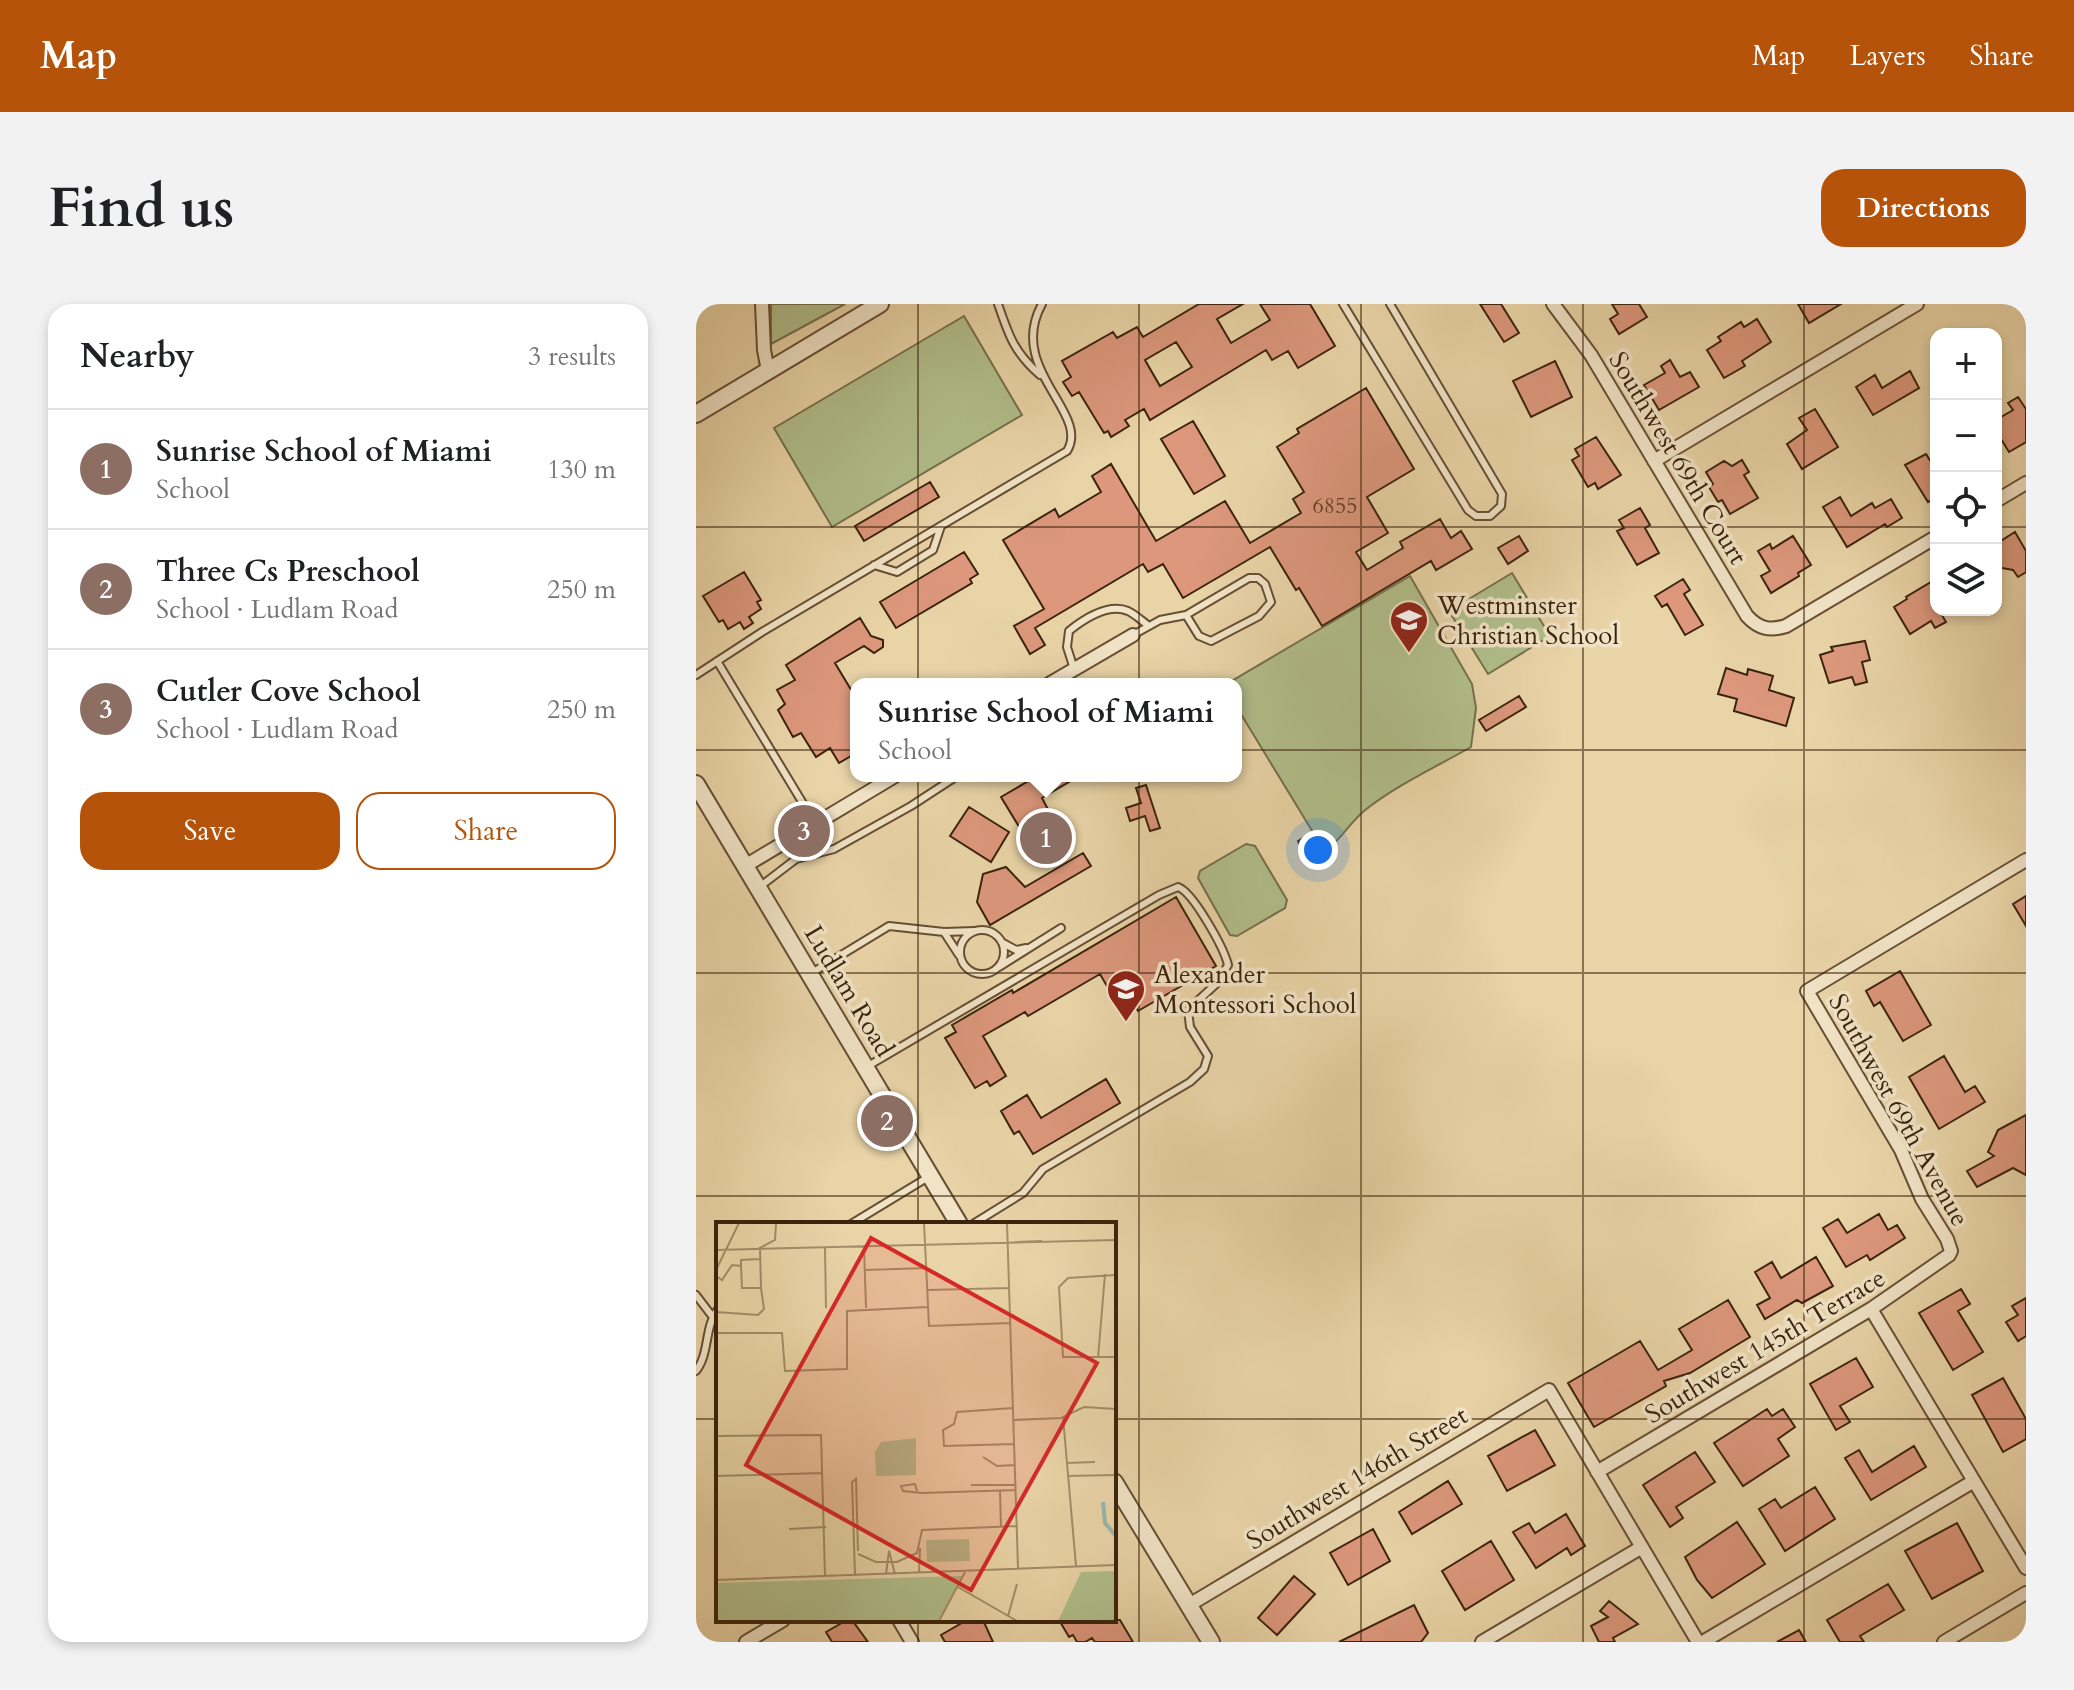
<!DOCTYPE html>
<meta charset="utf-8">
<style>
body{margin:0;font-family:Cardo,serif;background:#f2f2f2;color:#202124}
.controls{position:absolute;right:24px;top:24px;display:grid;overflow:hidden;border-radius:16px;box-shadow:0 4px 12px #0003}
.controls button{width:72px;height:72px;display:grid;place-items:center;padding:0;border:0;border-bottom:2px solid #e0e0e0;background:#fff;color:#202124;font:40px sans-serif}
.you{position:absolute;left:622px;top:546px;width:28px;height:28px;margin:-20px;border:6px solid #fff;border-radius:50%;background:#1a73e8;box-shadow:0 0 0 12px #1a73e833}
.badge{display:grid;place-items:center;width:52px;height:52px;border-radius:50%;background:#b45309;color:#fff;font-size:26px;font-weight:700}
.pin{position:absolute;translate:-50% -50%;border:4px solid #fff;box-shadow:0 2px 8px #0006}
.popup{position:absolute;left:154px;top:374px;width:392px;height:104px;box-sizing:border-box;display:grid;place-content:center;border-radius:16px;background:#fff;filter:drop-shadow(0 2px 6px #0005);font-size:26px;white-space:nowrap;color:#757577}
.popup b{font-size:30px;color:#202124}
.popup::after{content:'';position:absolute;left:50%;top:100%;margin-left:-16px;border:16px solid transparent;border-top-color:#fff}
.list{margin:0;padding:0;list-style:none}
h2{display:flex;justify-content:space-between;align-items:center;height:104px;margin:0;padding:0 32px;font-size:34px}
h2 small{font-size:26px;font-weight:400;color:#757577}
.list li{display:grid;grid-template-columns:52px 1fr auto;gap:24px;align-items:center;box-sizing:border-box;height:120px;padding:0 32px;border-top:2px solid #e0e0e0}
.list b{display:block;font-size:30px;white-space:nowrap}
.list p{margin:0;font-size:26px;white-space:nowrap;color:#757577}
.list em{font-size:26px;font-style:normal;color:#757577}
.actions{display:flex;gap:16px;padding:24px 32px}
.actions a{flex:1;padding:18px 0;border:2px solid #b45309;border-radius:24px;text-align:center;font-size:28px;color:#b45309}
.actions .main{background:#b45309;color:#fff}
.icon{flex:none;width:44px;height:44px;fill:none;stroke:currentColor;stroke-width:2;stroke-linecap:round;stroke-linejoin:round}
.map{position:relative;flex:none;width:1330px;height:1338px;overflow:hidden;border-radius:24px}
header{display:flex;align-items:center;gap:48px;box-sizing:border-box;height:112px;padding:0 40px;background:#b45309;color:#fff}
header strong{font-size:38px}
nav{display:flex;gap:44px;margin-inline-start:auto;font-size:28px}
.intro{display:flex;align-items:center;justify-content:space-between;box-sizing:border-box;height:192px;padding:0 48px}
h1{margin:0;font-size:56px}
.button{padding:20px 36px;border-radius:24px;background:#b45309;color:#fff;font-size:28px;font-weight:700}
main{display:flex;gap:48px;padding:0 48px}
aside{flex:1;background:#fff;border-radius:24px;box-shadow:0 4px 12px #0003}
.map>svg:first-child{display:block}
</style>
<header>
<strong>Map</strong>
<nav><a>Map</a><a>Layers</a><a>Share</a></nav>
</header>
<div class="intro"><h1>Find us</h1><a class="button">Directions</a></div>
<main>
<aside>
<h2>Nearby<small>3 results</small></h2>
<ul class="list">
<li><span class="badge" style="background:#8d6e63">1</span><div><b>Sunrise School of Miami</b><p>School</p></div><em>130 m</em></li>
<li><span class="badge" style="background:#8d6e63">2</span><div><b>Three Cs Preschool</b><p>School · Ludlam Road</p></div><em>250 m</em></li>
<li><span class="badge" style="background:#8d6e63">3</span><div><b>Cutler Cove School</b><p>School · Ludlam Road</p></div><em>250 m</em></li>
</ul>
<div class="actions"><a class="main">Save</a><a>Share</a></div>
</aside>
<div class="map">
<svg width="1330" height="1338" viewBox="0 0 1330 1338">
<rect width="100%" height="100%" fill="#e9d4a7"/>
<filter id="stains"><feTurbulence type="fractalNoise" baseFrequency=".0025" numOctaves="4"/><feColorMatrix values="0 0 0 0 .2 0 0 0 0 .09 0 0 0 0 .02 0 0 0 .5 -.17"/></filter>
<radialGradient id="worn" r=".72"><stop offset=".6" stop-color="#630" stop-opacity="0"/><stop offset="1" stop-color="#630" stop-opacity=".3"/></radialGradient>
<path fill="#b1be8b" stroke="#76704c" stroke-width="2" d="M75,0H149L75,40Z
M268,12L326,111L136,223L78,124Z
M816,269L854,332L792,370L753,307Z
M714,272L776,380L780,404L775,443C740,463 699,482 668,507C653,520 644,536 629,548L540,402V380H533L534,378Z
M550,540L559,542L591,596L589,604L541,632L534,631L502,574L504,567Z"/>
<path fill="#dc977c" stroke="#3c230d" stroke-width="2" fill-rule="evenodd" d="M503,0H547L521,15L535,39L574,16L564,0H614L639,42L602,64L592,47L576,56L570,46L454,116L448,105L429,116L433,122L415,133L412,127L408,129L383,88L376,92L367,78L375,73L366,57L417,28L421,34L441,23L447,33ZM480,38L496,63L464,82L449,56Z
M784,0H805L823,29L808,38Z
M916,0H943L951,13L923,30L914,15L922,10Z
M1102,0H1145L1113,19Z
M1061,15L1075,38L1046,57L1049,62L1028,74L1011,46L1025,37L1022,33L1045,18L1048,23Z
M974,56L984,73L994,68L1003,83L963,106L948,81L969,69L965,62Z
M859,57L876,93L835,113L817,77Z
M1214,67L1223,84L1177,111L1160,83L1179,71L1186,84Z
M670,84L718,165L671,193L692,229L660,248L671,266L707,244L704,238L744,215L755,234L765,227L776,245L740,266L735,257L626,322L603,284L600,286L574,243L487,294L467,260L452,268L447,260L339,324L349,341L334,350L318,322L348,305L307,236L359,205L363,213L405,188L396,172L415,160L460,237L529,197L554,239L605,209L597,195L608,188L581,143L603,129L601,125Z
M1322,93L1330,105V138L1313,148L1300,127V116L1317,106L1312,99Z
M1119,105L1142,143L1106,165L1091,140L1111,126L1103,114Z
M497,117L529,172L498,190L465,135Z
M900,133L925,171L902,185L899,179L892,183L876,156L883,152L879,145Z
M1230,150L1240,166V193L1232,198L1209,161Z
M1046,156L1053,168L1048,171L1062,194L1034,210L1026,196L1022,198L1013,183L1017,180L1010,168L1028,157L1036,162Z
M234,178L243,193L168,237L159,222Z
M1144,193L1155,212L1176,199L1179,204L1195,195L1206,214L1191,223L1189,220L1151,243L1127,203Z
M944,204L954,221L949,224L963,249L941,261L921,227L928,224L923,216Z
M1319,228L1330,247V268L1322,273L1317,266L1300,263V240Z
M823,232L832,247L812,260L802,244Z
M1097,232L1115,261L1102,269L1103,272L1075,289L1065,272L1074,267L1062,247L1074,240L1076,245Z
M268,248L282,270L274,275L276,279L200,324L184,298Z
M48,268L65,296L61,298L65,305L53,313L57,319L48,325L44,318L32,325L27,316L23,318L7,292Z
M987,275L994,286L988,290L1007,321L989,331L971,300L966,303L959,292Z
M1240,275V306H1243L1250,318L1239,324L1235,317L1214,330L1198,303L1211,295L1210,293Z
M164,314L175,332L187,336V343L178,349L168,342L139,359L160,394V449L143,459L134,444L120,453L105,429L97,433L82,406L89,400L81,386L99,376L90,361Z
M1169,337L1174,356L1166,358L1171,378L1159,381L1156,373L1133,379L1124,351L1137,347L1135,343Z
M1030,364L1051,371L1052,365L1077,372L1073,386L1098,394L1090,422L1038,407L1041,395L1022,390Z
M823,392L830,403L790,427L783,416Z
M341,472H383L346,494L354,509L325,526L305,493Z
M450,481L464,524L454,527L449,512L434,517L430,504L445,499L440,484Z
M273,503L313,528L295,558L254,532Z
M612,531L625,554L615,560L602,537Z
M387,549L395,562L294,621L281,598L287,570L310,563L329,583Z
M1330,592V622L1317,600Z
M480,593L520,662L442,707L424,677L412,684L404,670L332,712L329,708L287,732L310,772L294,782L291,777L279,784L249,734L260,728L256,721L316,686L317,689Z
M1204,667L1235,721L1207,737L1184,698L1178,702L1170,687Z
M1248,752L1269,788L1279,782L1289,798L1243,825L1213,773Z
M410,775L424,799L337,850L323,827L318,830L305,807L331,791L345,814Z
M1330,811V871L1317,864L1281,883L1271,867L1298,852L1292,848L1302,826Z
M1183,910L1192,926L1201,921L1209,934L1174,956L1171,951L1150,963L1127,924L1142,915L1151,929Z
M1120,953L1137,982L1106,999L1101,996L1069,1015L1061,1001L1074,994L1059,968L1076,958L1085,974Z
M1265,985L1274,1000L1262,1007L1287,1048L1257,1066L1223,1009Z
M1330,994V1032L1322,1037L1310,1018L1322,1011L1316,1002Z
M1032,996L1054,1033L994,1069L968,1077L970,1082L898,1123L872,1079L944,1037L962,1066L996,1046L983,1025Z
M1160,1054L1177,1083L1144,1102L1154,1118L1140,1126L1114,1080Z
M1307,1074L1330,1115V1135L1307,1148L1276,1091Z
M1071,1105L1076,1112L1087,1105L1099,1123L1082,1135L1093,1152L1047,1182L1018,1139Z
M839,1126L859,1161L811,1187L792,1152Z
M1218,1142L1230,1163L1175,1196L1149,1154L1163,1146L1176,1168Z
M999,1148L1019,1178L980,1203L987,1214L974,1223L947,1181Z
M752,1177L766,1200L716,1230L703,1208Z
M1119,1183L1139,1215L1089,1247L1063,1205L1079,1195L1085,1204Z
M870,1210L889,1242L875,1251L871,1244L840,1264L817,1228L833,1219L839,1229Z
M1041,1218L1069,1260L1016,1294L1001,1276L989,1253Z
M1261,1219L1287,1267L1236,1295L1209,1247Z
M677,1225L694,1257L652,1281L634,1249Z
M795,1237L818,1276L769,1306L746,1267Z
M598,1272L619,1290L581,1331L562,1314Z
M1192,1280L1208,1306L1164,1332L1168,1338H1144L1131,1316Z
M913,1297L942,1320L917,1334L919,1338H903L895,1322L912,1313L904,1307Z
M718,1301L732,1329L725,1338H643Z
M151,1316H156L172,1338H136L130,1328Z
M271,1316H287L297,1338H249L245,1331Z
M363,1316H424L437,1338H399L396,1334L389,1338H381L377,1331L373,1333Z
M1103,1326L1110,1338H1081Z"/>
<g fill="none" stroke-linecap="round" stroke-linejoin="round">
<g stroke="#674f34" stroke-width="10">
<path id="service" d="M302,0C313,32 318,48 344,71
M647,0L772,206L780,212H794L805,202L806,190L694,0
M178,261L201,268L237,246L245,222
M437,331L464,316L490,311L553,274H562L569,280L575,298L563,312L515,337L503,332L490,311
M21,357L120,521
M378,365L371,343L373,327C388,315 412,299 432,307C439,310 447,318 453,322
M0,371L66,328L371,147C395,109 310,65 346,0
M62,584L100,555L138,545L215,502L261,472
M264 648a22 22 0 1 1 44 0a22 22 0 1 1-44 0Z
M248,628L263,651
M307,639L320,646L330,644
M303,663L365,624
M114,670L193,622L248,628L279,627
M172,762L463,591L482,583C497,588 528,644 532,661L521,679L492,706L494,723L512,752L508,765L494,778L347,865L327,889L277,920
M155,920L234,872
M0,991L16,1012
M0,1067C14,1049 8,1023 22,1005"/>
</g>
<g stroke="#674f34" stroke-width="16">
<path id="minor" d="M66,0L68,46L72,67
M857,0L895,51L1051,312C1063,325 1074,327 1090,322L1240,233
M958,157L1221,0
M1300,197L1330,179
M353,380L437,331
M49,562L199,472
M1175,1005L1330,1264
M901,1168L1175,1005L1253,951L1255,947L1251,935L1226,895L1205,846L1111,687L1330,556
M493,1301L853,1086L1002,1338
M203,1316L216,1338
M50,1338L87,1316
M786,1338L946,1243
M1007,1338L1278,1177
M1248,1338L1330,1289"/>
</g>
<g stroke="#674f34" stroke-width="20">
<path id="tertiary" d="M0,110L184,0
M0,480L263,920
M418,1178L515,1338"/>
</g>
<use href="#service" stroke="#f1e3c6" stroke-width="6"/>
<use href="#minor" stroke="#f1e3c6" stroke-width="12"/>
<use href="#tertiary" stroke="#f1e3c6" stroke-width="16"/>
</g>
<path fill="none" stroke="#3c230d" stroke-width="2" stroke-opacity="0.55" d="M222,0V920M443,0V1338M665,0V1338M887,0V1338M1108,0V1338M0,223H1240M1300,223H1330M0,446H1330M0,669H1330M0,892H1330M0,1115H22M418,1115H1330M222,1316V1338"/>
<defs>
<g id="school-pin" transform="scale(2)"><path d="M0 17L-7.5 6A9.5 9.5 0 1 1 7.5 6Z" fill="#8f2418" stroke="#f1e3c6"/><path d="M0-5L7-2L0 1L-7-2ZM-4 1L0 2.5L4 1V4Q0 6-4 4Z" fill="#fff"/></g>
</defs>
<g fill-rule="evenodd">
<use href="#school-pin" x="713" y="316"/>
<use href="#school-pin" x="430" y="685"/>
</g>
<g text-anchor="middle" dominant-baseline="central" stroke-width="7" stroke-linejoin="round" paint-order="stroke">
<g font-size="22" fill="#644029">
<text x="639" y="202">6855</text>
</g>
<g font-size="26" fill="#3c230d" stroke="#f1e3c6">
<text transform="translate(982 154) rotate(59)">Southwest 69th Court</text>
<text transform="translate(153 687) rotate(59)">Ludlam Road</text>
<text transform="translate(1203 806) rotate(61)">Southwest 69th Avenue</text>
<text transform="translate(1069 1042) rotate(-31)">Southwest 145th Terrace</text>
<text transform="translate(661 1174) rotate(-31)">Southwest 146th Street</text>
</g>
<g font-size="26" fill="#3c230d" stroke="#f1e3c6" text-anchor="start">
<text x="741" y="301">Westminster<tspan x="741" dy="30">Christian School</tspan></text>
<text x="458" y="670">Alexander<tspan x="458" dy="30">Montessori School</tspan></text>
</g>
</g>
<g transform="translate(20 918)">
<rect width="400" height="400" fill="#e9d4a7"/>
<path d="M200,216V253L160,254L159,230L165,220ZM253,317L254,339L211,340L210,318ZM400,349V399H342L365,350ZM246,354L222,399H0V361Z" fill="#b1be8b"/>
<path fill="none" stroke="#99b7af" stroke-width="4" d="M387,280L389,301L400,314"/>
<path fill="none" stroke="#a48d69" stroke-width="2" d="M208,1L213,104L294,101M291,1L302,346M299,20L326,19M148,24L150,86M109,26L110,86M42,27L59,18L60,1M0,28L400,18M25,44V38L44,37M0,48L23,1M149,48L211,46M400,53L352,56L343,65L347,135H400M0,54L6,58L16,43L25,44L26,66H45L44,27M212,68L293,66M0,90L42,93L48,87L45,66M0,111H66L69,149L131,147V89L212,85M382,136L389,52M297,186L241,190L238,202L227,208L228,224L298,222M347,195L360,344M297,198L345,196L368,185L400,187M0,214L105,213L109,354M267,235L281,244L299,243M350,241L379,240M0,254L107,251M351,254L400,253M255,263H299M284,268L285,305M201,269L199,262L185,264L187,269L206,271L300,268M73,307L110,305M142,332L160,340H181L201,331L206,308L301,304M203,351L204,326M170,352L173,329L179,352M139,353L136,260L140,257L142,329M0,358L400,343M242,365L301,399M292,394L301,362M223,399L249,350"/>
<path fill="#d62828" fill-opacity="0.15" stroke="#d62828" stroke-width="4" d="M155,16L381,141L255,368L30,243Z"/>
<rect width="400" height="400" fill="none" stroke="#3c230d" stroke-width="4"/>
</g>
<rect width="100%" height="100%" filter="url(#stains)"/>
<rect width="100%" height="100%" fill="url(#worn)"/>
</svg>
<div class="controls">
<button>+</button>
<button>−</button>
<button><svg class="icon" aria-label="locate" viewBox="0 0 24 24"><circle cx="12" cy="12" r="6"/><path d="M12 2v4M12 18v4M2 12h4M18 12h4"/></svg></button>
<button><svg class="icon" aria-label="layers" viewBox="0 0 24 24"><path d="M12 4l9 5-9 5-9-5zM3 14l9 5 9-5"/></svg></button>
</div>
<div class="you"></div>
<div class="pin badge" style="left:350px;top:534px;background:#8d6e63">1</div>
<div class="popup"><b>Sunrise School of Miami</b>School</div>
<div class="pin badge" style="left:191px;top:817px;background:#8d6e63">2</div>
<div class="pin badge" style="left:108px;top:527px;background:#8d6e63">3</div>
</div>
</main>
